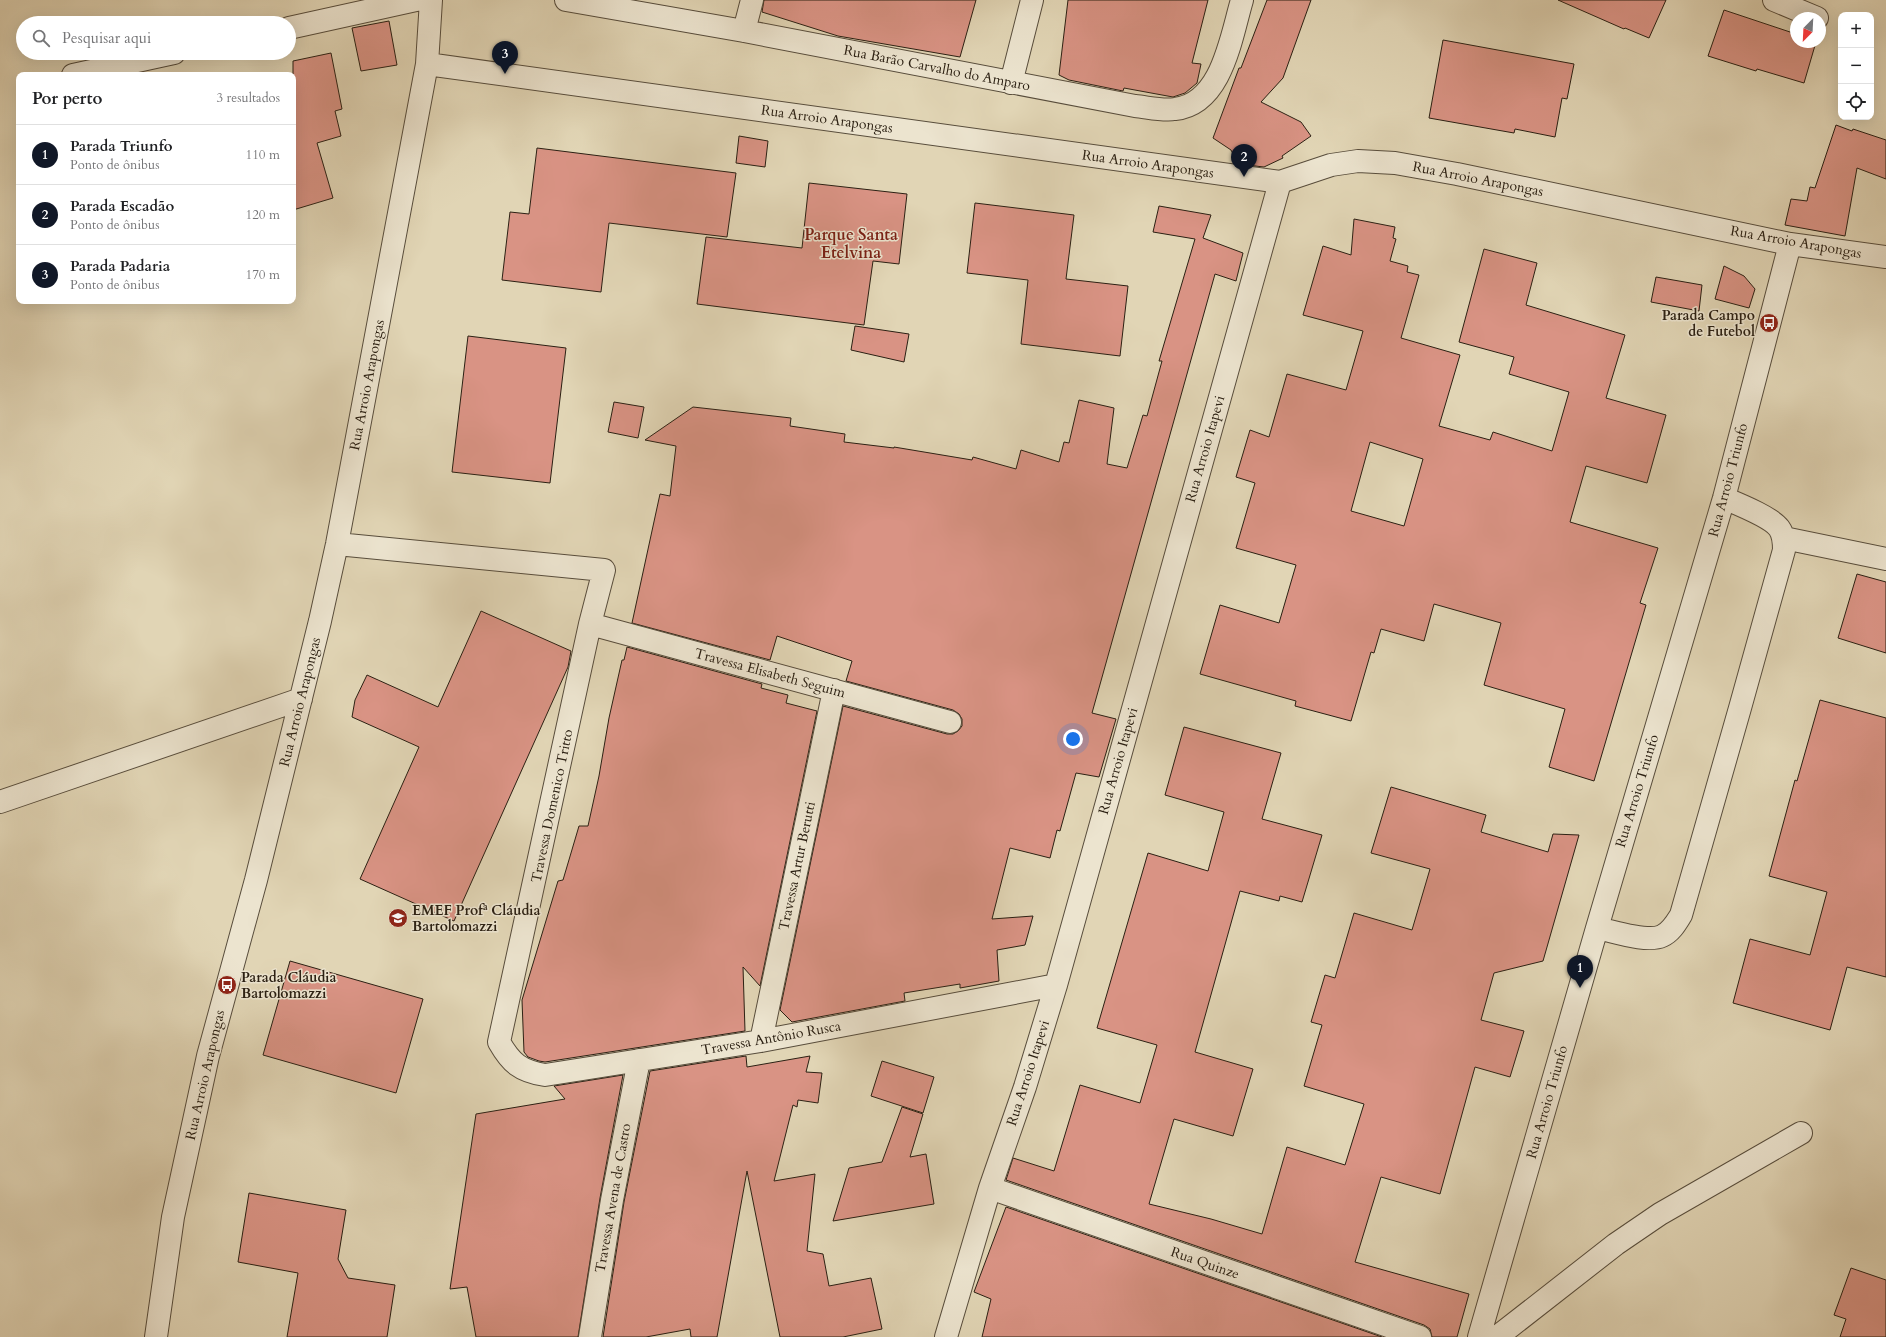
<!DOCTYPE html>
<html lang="pt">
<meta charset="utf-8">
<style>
body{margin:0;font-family:Cardo,serif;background:#f2f2f2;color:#202124}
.controls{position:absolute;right:12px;top:12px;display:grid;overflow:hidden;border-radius:8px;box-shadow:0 4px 16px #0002}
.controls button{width:36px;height:36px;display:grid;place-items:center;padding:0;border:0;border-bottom:1px solid #e0e0e0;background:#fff;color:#202124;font:20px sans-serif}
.compass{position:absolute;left:1790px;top:12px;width:36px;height:36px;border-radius:50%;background:#fff;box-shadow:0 4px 16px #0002;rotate:204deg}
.you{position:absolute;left:1073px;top:739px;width:14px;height:14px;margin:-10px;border:3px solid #fff;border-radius:50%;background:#1a73e8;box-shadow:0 0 0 6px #1a73e833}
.badge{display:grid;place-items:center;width:26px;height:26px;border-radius:50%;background:#111827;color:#fff;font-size:13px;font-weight:700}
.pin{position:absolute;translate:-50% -33px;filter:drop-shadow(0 1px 2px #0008)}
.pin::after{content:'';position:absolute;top:21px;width:14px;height:12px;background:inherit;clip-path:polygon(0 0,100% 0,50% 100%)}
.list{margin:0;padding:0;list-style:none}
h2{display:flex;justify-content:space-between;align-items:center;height:52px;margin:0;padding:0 16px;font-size:17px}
h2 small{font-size:13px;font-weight:400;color:#757577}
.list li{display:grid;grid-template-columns:26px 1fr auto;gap:12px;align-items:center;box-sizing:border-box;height:60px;padding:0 16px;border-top:1px solid #e0e0e0}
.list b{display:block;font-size:15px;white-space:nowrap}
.list p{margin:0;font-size:13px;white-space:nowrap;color:#757577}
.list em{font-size:13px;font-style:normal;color:#757577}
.icon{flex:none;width:22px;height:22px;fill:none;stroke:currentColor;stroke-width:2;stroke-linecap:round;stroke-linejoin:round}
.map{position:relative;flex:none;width:1886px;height:1337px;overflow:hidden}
.search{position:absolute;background:#fff;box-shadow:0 4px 16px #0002;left:16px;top:16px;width:280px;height:44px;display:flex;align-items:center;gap:10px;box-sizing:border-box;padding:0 14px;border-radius:22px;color:#757577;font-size:15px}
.panel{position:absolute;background:#fff;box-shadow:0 4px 16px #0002;left:16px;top:72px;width:280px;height:232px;border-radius:8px}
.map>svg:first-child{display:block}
</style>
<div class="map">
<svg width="1886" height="1337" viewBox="0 0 1886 1337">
<rect width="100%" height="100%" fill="#e1d5b5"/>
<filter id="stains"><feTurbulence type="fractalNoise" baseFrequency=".005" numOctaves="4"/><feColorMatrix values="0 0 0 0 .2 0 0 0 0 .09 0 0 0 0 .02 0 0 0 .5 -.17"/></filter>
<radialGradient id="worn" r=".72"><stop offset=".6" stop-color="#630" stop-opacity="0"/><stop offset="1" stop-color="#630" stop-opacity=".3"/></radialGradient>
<path fill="#d99384" stroke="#2b2013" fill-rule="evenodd" d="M764,0H976L960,57L838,36L762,12Z
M1068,0H1208L1192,63L1201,64L1197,83L1185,93L1173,97L1124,88L1123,91L1069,80L1059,75Z
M1267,0H1311L1283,78L1261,102L1301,122L1311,136L1282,156L1283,158L1264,167L1238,164L1231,150L1213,138L1239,68H1241Z
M1558,0H1666L1649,38L1625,28L1624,29Z
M1724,10L1796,34V42H1816L1804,83L1757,69L1756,71L1708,56Z
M389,21L397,65L361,71L352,28Z
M1443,40L1574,64L1567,99L1562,98L1555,137L1515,129L1514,133L1429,118Z
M331,53L342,109L335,111L341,136L317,143L333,198L293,210V61Z
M1836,125L1852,131L1853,129L1886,140V179L1857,168L1845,236L1785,225L1791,199L1807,201L1810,187L1815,188Z
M739,136L768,141L765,167L736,163Z
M537,148L736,173L727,237L609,223L601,292L502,280L510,212L529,214Z
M809,183L907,194L899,264L873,261L864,325L697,304L706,237L802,248Z
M975,203L1074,215L1066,279L1128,286L1120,356L1021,344L1028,280L967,273Z
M1159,206L1211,215L1203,238L1243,253L1236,281L1215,274L1092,713L1116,719L1099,777L1076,773L1060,831L1057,830L1050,858L1010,848L992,919L1033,916L1025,945L997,950L999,981L960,988V984L904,993L905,1001L792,1022L780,1010L843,706L947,734H953L958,731L962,726V719L959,714L953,710L846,681L852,661L777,636L770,660L632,623L660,494L670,496L676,446L645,440L693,407L791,418L790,426L845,434L844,442L894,448V447L972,460L973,457L1016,469L1021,450L1059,462L1064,442L1069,443L1079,400L1114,408L1107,464L1127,468L1143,415L1147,416L1162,361H1159L1195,239L1153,232Z
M1354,219L1395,227L1393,238L1396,239L1390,261L1408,266L1407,272L1419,275L1401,338L1460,355L1439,426L1490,440L1493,432L1552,451L1569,392L1509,374L1514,357L1459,342L1484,249L1537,263L1526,305L1625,335L1606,398L1666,415L1647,483L1586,466L1570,522L1658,548L1640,603L1646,605L1594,781L1549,767L1565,709L1484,685L1501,623L1434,604L1424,641L1381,629L1374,653L1371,652L1351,721L1295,706L1296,701L1200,674L1220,605L1279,623L1296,565L1236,548L1255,483L1236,477L1250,430L1269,437L1287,374L1346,390L1363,331L1303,315L1323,246L1351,255ZM1370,442L1423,459L1404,526L1351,511Z
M1724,266L1744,276L1755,289L1749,308L1715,299Z
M1656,277L1702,285L1699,311L1651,302Z
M855,326L909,334L904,362L851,350Z
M468,336L566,348L550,483L452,472Z
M614,402L644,407L638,438L608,432Z
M1857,574L1886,582V653L1838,638Z
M481,611L571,651L568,667L454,921L360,879L419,747L352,717L355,700L367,675L438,707Z
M627,647L762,684L761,688L788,695L786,703L817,711L760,986L743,967L745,1031L545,1062L539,1061L528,1057L524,1052L522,1000L558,881L563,880L579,826H588L599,776L609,718L622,660H624Z
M1820,700L1886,718V977L1847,967L1830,1030L1733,1003L1750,939L1810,955L1827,892L1769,876L1795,780L1797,781Z
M1184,727L1281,753L1262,819L1322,835L1302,902L1280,896L1279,901L1240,891L1195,1052L1253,1069L1233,1136L1174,1119L1149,1204L1211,1219L1262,1234L1287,1147L1345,1165L1364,1104L1304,1086L1322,1025L1311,1022L1325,975L1335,978L1354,913L1412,930L1430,869L1371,853L1391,787L1486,815L1481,832L1548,852L1553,834L1579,835L1543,961L1494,973L1481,1020L1524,1031L1510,1077L1475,1067L1440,1194L1381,1177L1355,1262L1469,1294L1457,1337H1432L1430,1329L1424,1325L1006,1180L1013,1158L1054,1171L1080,1085L1140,1103L1157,1045L1097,1028L1148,853L1208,871L1224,812L1165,795Z
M290,961L423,999L396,1093L263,1055Z
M746,1056L747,1067L810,1056L806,1072L822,1073L818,1103L798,1100L797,1107L793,1105L774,1181L815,1174L807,1251L823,1254L829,1286L871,1278L882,1329L843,1337H780L747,1171L717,1337H691L690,1329L646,1337H603L624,1202L650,1071Z
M882,1061L934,1077L923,1113L871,1096Z
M623,1075L600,1198L578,1337H476L467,1287L450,1289L476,1114L565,1099L554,1086Z
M902,1107L923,1114L910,1157L926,1154L934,1204L833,1221L849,1168L882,1162Z
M249,1193L346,1210L338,1259L348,1278L395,1285L387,1337H287L298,1273L238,1262Z
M1006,1207L1382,1337H982L991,1299L974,1292Z
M1851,1268L1886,1280V1337H1840L1846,1319L1834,1315Z"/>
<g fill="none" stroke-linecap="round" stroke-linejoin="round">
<g stroke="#584d3c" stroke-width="24">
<path id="minor" d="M566,0L744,31L1135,106C1147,107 1162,111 1175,109C1222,104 1231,37 1242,0
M1774,0L1817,18
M289,28L416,0
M744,31L752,0
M427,64L1280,182L1331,165L1358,161L1395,163L1457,174L1790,244L1886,257
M73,75L174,53
M1011,83L1032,0
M1784,538L1886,559
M337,544L604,570L590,624L499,1042C511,1063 520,1071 545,1075L761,1041L1056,985
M590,624L950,722
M0,802L301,699
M1597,928C1613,931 1647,943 1662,936C1671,932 1676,923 1681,915L1740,708L1784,550C1784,542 1784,535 1779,528C1771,517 1738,504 1724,498
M761,1041L834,690
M990,1188L1420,1337
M156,1337L173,1217L208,1056L256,880L320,621L337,544L427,64L431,0
M590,1337L612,1200L639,1060
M946,1337L990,1188L1025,1087L1056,985L1280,182
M1479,1337L1597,928L1724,498L1790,244
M1497,1337L1616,1244L1660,1214L1801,1133"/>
</g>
<use href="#minor" stroke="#ece4cf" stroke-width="22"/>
</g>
<defs>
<g id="bus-disc" transform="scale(1)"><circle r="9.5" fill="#8f2418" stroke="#ece4cf"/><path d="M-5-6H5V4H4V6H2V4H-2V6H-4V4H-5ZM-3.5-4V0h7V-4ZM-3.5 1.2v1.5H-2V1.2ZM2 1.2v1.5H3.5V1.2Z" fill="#fff"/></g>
<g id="school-disc" transform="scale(1)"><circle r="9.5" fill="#8f2418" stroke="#ece4cf"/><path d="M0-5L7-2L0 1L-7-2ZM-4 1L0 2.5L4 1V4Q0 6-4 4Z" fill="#fff"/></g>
</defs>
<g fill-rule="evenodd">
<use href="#bus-disc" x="1769" y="323"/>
<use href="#school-disc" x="398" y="918"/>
<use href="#bus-disc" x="227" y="985"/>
</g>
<g text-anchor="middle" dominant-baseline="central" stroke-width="3" stroke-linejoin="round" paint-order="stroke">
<g font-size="14" fill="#2b2013" stroke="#ece4cf">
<text transform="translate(937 68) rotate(11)">Rua Barão Carvalho do Amparo</text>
<text transform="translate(827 119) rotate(8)">Rua Arroio Arapongas</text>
<text transform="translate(1148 164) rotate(8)">Rua Arroio Arapongas</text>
<text transform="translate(1478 179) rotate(11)">Rua Arroio Arapongas</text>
<text transform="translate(1796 242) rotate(10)">Rua Arroio Arapongas</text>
<text transform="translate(367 385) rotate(-79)">Rua Arroio Arapongas</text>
<text transform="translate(1205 449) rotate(-74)">Rua Arroio Itapevi</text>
<text transform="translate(1728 480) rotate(-75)">Rua Arroio Triunfo</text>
<text transform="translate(770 673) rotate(15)">Travessa Elisabeth Seguim</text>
<text transform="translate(300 702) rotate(-76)">Rua Arroio Arapongas</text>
<text transform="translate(1118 761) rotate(-74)">Rua Arroio Itapevi</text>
<text transform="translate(1637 791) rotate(-73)">Rua Arroio Triunfo</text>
<text transform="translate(552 806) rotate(-78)">Travessa Domenico Tritto</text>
<text transform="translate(797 866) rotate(-78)">Travessa Artur Berutti</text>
<text transform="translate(771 1038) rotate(-10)">Travessa Antônio Rusca</text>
<text transform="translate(1028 1073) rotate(-72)">Rua Arroio Itapevi</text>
<text transform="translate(205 1075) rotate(-77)">Rua Arroio Arapongas</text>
<text transform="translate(1547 1102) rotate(-74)">Rua Arroio Triunfo</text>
<text transform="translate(613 1198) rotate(-80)">Travessa Avena de Castro</text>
<text transform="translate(1205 1263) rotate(19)">Rua Quinze</text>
</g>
<g font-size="14" font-weight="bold" fill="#2b2013" stroke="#ece4cf" text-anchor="start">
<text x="1755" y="315" text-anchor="end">Parada Campo<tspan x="1755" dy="16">de Futebol</tspan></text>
<text x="412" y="910">EMEF Profª Cláudia<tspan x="412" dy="16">Bartolomazzi</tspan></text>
<text x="241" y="977">Parada Cláudia<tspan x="241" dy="16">Bartolomazzi</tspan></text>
</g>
<g font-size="16" font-weight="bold" fill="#7a1f14" stroke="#ece4cf">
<text x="851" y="235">Parque Santa<tspan x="851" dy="18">Etelvina</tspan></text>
</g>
</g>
<rect width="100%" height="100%" filter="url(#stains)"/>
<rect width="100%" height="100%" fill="url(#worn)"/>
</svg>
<div class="controls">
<button>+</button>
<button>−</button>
<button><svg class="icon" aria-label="locate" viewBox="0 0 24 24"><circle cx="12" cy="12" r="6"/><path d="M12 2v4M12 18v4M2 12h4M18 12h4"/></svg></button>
</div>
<svg class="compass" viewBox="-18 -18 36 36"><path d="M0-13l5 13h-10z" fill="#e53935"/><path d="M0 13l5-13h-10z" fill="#757577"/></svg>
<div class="you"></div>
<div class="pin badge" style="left:1580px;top:988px">1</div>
<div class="pin badge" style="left:1244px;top:177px">2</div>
<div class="pin badge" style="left:505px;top:74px">3</div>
<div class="search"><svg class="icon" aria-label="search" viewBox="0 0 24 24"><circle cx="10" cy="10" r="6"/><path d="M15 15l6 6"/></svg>Pesquisar aqui</div>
<section class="panel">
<h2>Por perto<small>3 resultados</small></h2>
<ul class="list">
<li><span class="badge">1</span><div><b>Parada Triunfo</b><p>Ponto de ônibus</p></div><em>110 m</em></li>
<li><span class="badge">2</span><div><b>Parada Escadão</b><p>Ponto de ônibus</p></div><em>120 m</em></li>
<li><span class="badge">3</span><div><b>Parada Padaria</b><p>Ponto de ônibus</p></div><em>170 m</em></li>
</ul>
</section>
</div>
